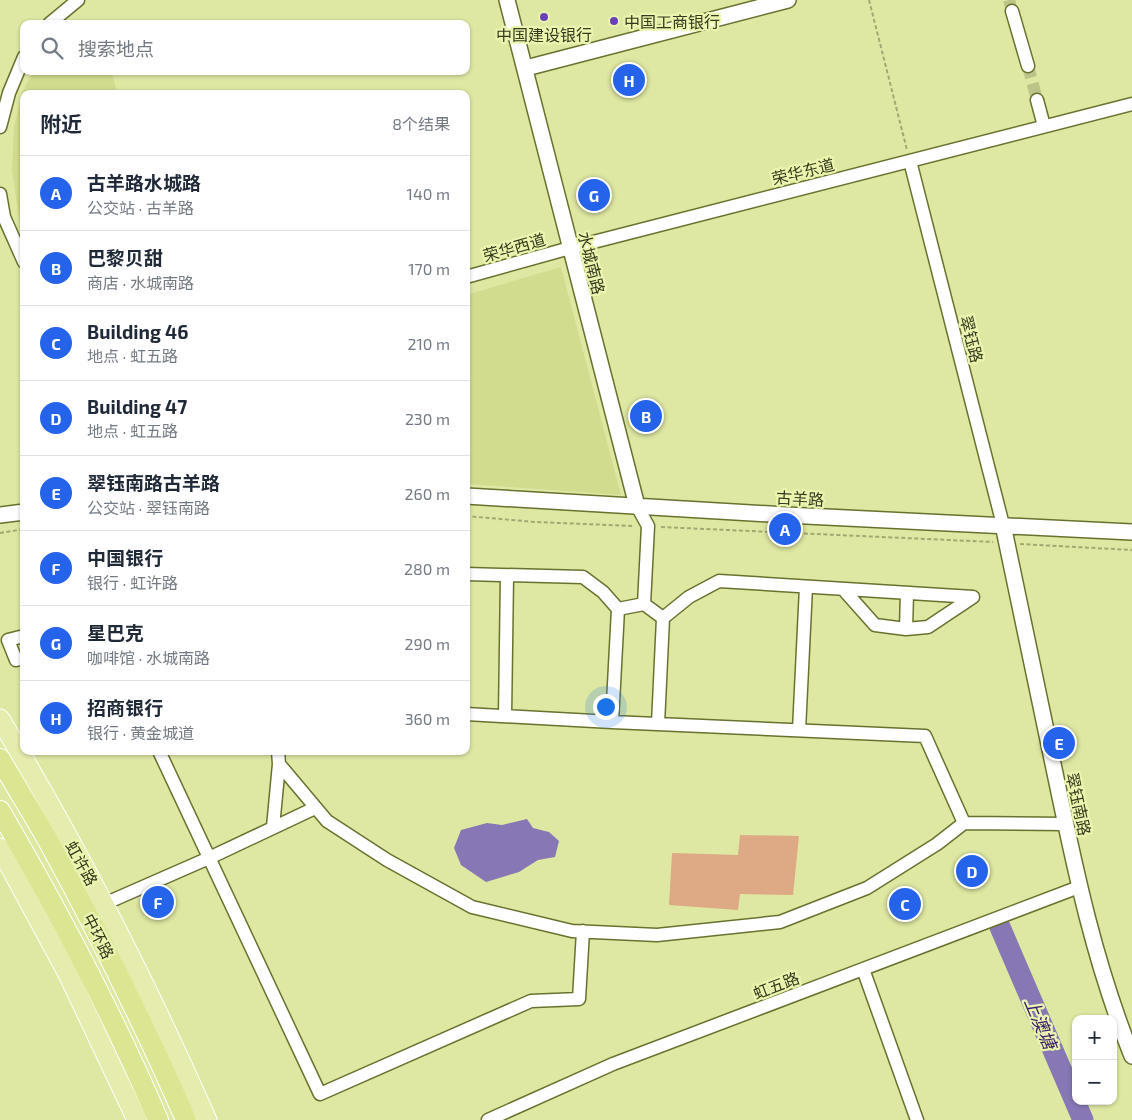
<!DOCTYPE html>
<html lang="zh">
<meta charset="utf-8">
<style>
body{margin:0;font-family:"Exo 2","Noto Sans SC",sans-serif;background:#f2f2f3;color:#1f2937}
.controls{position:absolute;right:15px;bottom:15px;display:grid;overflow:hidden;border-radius:10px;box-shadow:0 1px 4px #0004}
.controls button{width:45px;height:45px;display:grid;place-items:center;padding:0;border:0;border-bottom:1px solid #e0e1e3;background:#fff;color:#1f2937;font:25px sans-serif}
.you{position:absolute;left:605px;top:706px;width:18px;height:18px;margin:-12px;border:4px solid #fff;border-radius:50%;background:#1a73e8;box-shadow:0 0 0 8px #1a73e833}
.badge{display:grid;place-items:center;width:32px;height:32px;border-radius:50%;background:#2563eb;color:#fff;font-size:16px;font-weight:700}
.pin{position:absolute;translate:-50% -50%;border:2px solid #fff;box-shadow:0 1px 5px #0006}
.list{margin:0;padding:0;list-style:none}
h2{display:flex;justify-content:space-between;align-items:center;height:65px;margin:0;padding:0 20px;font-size:21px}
h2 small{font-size:16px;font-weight:400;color:#747a83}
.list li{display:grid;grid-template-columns:32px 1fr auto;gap:15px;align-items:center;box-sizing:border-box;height:75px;padding:0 20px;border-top:1px solid #e0e1e3}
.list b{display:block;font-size:19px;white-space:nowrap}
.list p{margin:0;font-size:16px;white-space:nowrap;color:#747a83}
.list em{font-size:16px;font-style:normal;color:#747a83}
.icon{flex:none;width:28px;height:28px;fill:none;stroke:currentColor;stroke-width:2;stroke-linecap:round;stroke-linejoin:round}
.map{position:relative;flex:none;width:1132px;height:1120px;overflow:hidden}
.search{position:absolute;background:#fff;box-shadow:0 1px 4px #0004;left:20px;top:20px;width:450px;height:55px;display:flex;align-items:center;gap:12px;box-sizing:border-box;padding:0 18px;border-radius:10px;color:#747a83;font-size:19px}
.panel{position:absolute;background:#fff;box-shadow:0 1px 4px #0004;left:20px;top:90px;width:450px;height:665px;border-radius:10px}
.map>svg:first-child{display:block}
</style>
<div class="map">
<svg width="1132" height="1120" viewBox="0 0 1132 1120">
<rect width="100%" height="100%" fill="#dee8a2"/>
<path fill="#d2dc8f" d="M33,71H112L117,94H24V227L19,217L12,170L14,127L22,93Z
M561,267L621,495L466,484V295Z"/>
<path fill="#dea985" d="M740,835L799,836L793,895L740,894L738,910L669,905L672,853L738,855Z"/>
<path fill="#8778b5" d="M527,819L533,828L549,832L559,841L555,857L538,860L519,872L486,882L461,865L454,848L461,830L487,823L502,825Z"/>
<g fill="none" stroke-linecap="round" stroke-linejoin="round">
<path stroke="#8778b5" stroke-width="21" d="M1000,927L1083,1120"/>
<path stroke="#bcc587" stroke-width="12" stroke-dasharray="12 6" stroke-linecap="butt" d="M1009,0L1012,11
M1028,66L1037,100"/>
<g stroke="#69712e" stroke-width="15">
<path id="minor" d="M1012,11L1028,66
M49,24L78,0
M1037,100L1044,126
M0,127L9,93L24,57
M910,161L1003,525
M0,194L4,217L24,262
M466,277L570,248L1132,104
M466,574L583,577L603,592L618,609
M644,604L663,618L658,724
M663,618L689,597L719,581L973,597L928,627L906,629L875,625L843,589
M906,629L907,593
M24,636L8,640L16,660L24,658
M466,714L612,722L618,609L644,604L648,526L637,506
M505,716L507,576
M612,722L925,736L964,823
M799,730L806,587
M159,751L320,1094L531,1001L579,999L583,931
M278,751L279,764L327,821L387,860L472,907L572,931L657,935L780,922L867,888L937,844L964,823L1066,824
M273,827L279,764
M104,904L209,858L315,808
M863,969L917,1120
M488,1120L613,1064L1079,887"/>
</g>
<g stroke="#69712e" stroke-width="18">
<path id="tertiary" d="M507,0L637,506
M526,68L788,0
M466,496L786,515L1132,532
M0,515L24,512
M1003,525C1021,609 1038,694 1056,778C1076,874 1095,964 1132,1056"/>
</g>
<g stroke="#fff" stroke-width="21">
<path id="primary" d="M0,719C78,848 146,982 207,1120
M0,848L68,974L137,1120"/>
</g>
<g stroke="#fff" stroke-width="22">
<path id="trunk" d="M0,759C16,787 34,815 50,844C99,934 145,1026 186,1120
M0,811C58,911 113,1014 158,1120"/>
</g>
<path stroke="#a1a972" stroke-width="2" stroke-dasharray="4 2.5" stroke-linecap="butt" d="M869,0L907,150
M466,516L535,522L634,526
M661,527L993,542
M0,533L24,529
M1020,544L1132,550"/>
<use href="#minor" stroke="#fff" stroke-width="12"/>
<use href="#tertiary" stroke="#fff" stroke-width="15"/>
<use href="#primary" stroke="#e5ecad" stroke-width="19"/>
<use href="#trunk" stroke="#dce692" stroke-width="20"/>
</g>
<g fill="#6a40b8" stroke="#ebf5af" stroke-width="2">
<circle cx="544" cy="17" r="5"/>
<circle cx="614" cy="21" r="5"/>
</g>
<g text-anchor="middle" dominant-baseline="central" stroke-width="4.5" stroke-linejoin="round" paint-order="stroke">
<g font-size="16" fill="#35391d" stroke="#ebf5af" text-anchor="start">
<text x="624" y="21">中国工商银行</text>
<text x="544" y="34" text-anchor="middle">中国建设银行</text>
</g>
<g font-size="16" fill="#35391d" stroke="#ebf5af">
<text transform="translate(803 171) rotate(-14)">荣华东道</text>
<text transform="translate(514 247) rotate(-16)">荣华西道</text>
<text transform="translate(592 263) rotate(76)">水城南路</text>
<text transform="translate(972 339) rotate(76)">翠钰路</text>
<text transform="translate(800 498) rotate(3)">古羊路</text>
<text transform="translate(1079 804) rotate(78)">翠钰南路</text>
<text transform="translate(82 863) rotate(61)">虹许路</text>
<text transform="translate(99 936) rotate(63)">中环路</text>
<text transform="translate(776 985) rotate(-21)">虹五路</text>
</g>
<g font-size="18" font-style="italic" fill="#381e67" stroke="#ebf5af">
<text transform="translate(1041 1023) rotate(67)">上澳塘</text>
</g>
</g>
</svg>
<div class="controls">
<button>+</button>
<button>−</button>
</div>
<div class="you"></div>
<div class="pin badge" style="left:785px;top:529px">A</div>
<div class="pin badge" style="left:646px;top:416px">B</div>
<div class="pin badge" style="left:905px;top:904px">C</div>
<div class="pin badge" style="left:972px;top:871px">D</div>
<div class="pin badge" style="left:1059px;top:743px">E</div>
<div class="pin badge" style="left:158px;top:902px">F</div>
<div class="pin badge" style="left:594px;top:195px">G</div>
<div class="pin badge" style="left:629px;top:80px">H</div>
<div class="search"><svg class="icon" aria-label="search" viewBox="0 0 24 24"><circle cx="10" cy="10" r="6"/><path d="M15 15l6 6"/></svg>搜索地点</div>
<section class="panel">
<h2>附近<small>8个结果</small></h2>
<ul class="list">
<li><span class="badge">A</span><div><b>古羊路水城路</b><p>公交站 · 古羊路</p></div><em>140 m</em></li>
<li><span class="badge">B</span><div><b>巴黎贝甜</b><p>商店 · 水城南路</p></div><em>170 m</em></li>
<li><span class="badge">C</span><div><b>Building 46</b><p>地点 · 虹五路</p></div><em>210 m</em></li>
<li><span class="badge">D</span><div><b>Building 47</b><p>地点 · 虹五路</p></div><em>230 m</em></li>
<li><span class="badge">E</span><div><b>翠钰南路古羊路</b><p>公交站 · 翠钰南路</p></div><em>260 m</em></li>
<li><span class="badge">F</span><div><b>中国银行</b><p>银行 · 虹许路</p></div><em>280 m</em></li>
<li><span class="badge">G</span><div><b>星巴克</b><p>咖啡馆 · 水城南路</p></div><em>290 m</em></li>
<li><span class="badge">H</span><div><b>招商银行</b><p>银行 · 黄金城道</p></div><em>360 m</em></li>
</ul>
</section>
</div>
